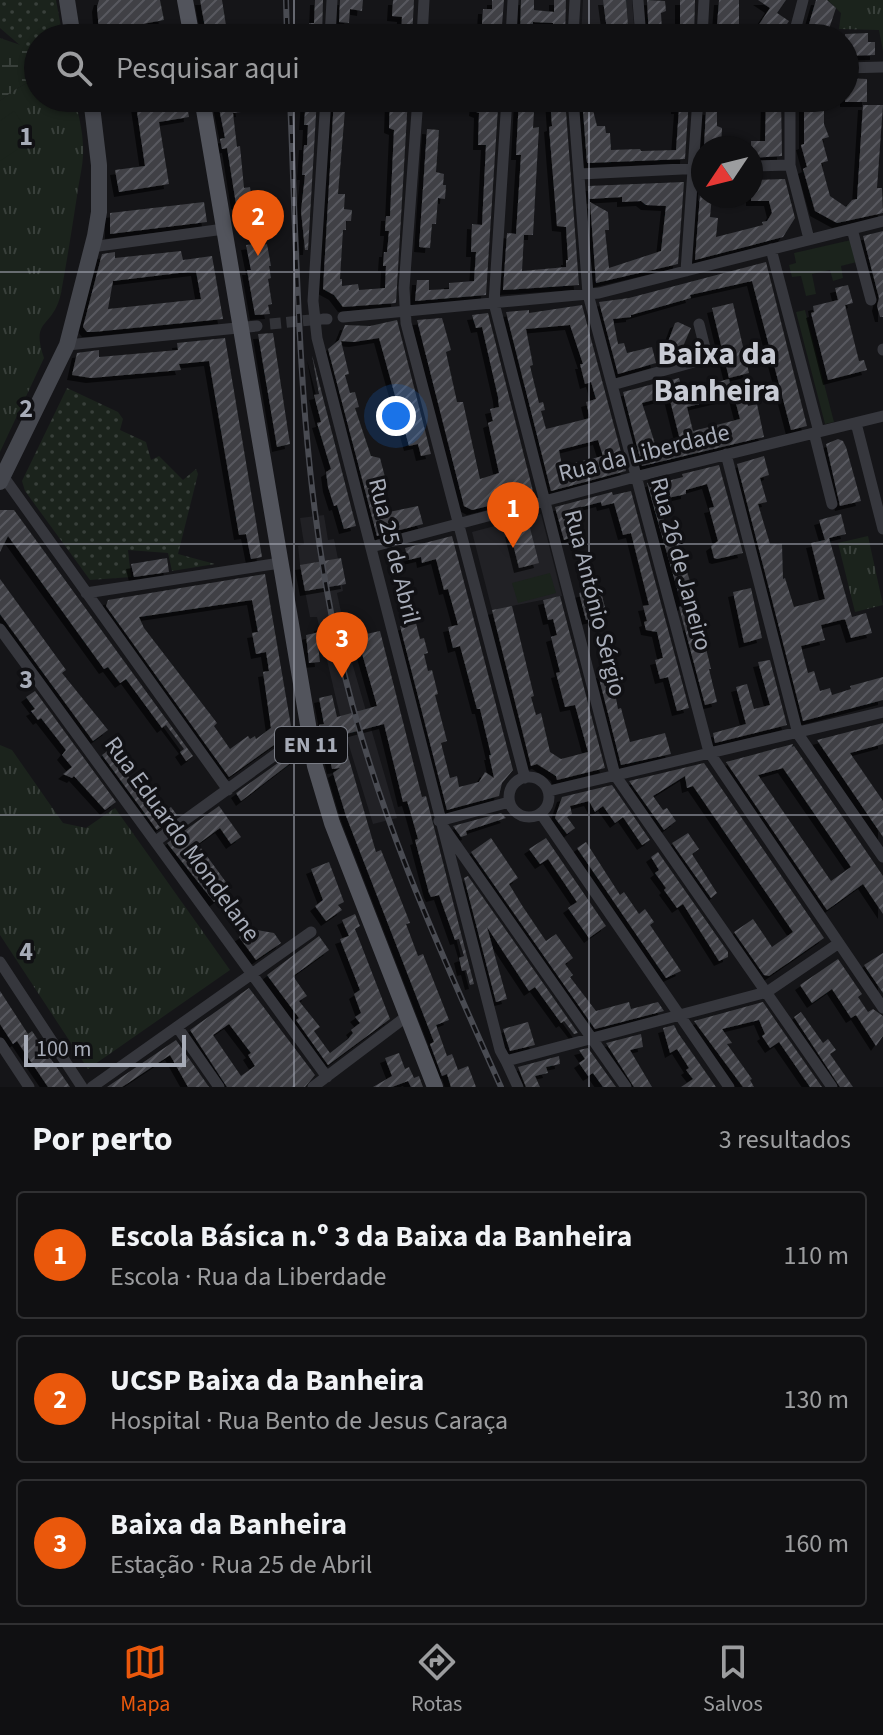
<!DOCTYPE html>
<html lang="pt">
<meta charset="utf-8">
<style>
body{margin:0;font-family:"Source Sans 3",sans-serif;background:#1e1e20;color:#f1f3f6}
.compass{position:absolute;left:691px;top:136px;width:72px;height:72px;border-radius:50%;background:#101012;box-shadow:0 2px 6px #0004;rotate:235deg}
.scale{position:absolute;left:24px;bottom:20px;width:162px;box-sizing:border-box;padding-left:8px;border:4px solid #a7acb8;border-top:0;font-size:22px;line-height:28px;white-space:nowrap;color:#a7acb8;-webkit-text-stroke:6px #101013;paint-order:stroke}
.you{position:absolute;left:396px;top:416px;width:28px;height:28px;margin:-20px;border:6px solid #fff;border-radius:50%;background:#1a73e8;box-shadow:0 0 0 12px #1a73e833}
.badge{display:grid;place-items:center;width:52px;height:52px;border-radius:50%;background:#ea580c;color:#fff;font-size:26px;font-weight:700}
.pin{position:absolute;translate:-50% -66px;filter:drop-shadow(0 2px 4px #0008)}
.pin::after{content:'';position:absolute;top:42px;width:28px;height:24px;background:inherit;clip-path:polygon(0 0,100% 0,50% 100%)}
.list{margin:0;padding:0;list-style:none}
h2{display:flex;justify-content:space-between;align-items:center;height:104px;margin:0;padding:0 32px;font-size:34px}
h2 small{font-size:26px;font-weight:400;color:#9c9d9f}
.list li{display:grid;grid-template-columns:52px 1fr auto;gap:24px;align-items:center;box-sizing:border-box;height:128px;margin:0 16px 16px;padding:0 16px;border:2px solid #303032;border-radius:8px}
.list b{display:block;font-size:30px;white-space:nowrap}
.list p{margin:0;font-size:26px;white-space:nowrap;color:#9c9d9f}
.list em{font-size:26px;font-style:normal;color:#9c9d9f}
.icon{flex:none;width:44px;height:44px;fill:none;stroke:currentColor;stroke-width:2;stroke-linecap:round;stroke-linejoin:round}
.map{position:relative;flex:none;width:883px;height:1087px;overflow:hidden}
.search{position:absolute;background:#101012;box-shadow:0 2px 6px #0004;left:24px;right:24px;top:24px;height:88px;display:flex;align-items:center;gap:20px;box-sizing:border-box;padding:0 28px;border-radius:44px;color:#9c9d9f;font-size:30px}
.sheet{height:536px;background:#101012}
nav{display:flex;justify-content:space-around;align-items:center;box-sizing:border-box;height:112px;border-top:2px solid #303032;background:#101012;font-size:22px;color:#9c9d9f}
nav a{display:grid;justify-items:center;gap:4px}
nav .on{color:#ea580c}
.map>svg:first-child{display:block}
</style>
<div class="map">
<svg width="883" height="1087" viewBox="0 0 883 1087">
<defs>
<pattern id="grass-dots" width="8" height="8" patternUnits="userSpaceOnUse" patternTransform="scale(2)"><rect width="8" height="8" fill="#1b231c"/><path d="M2 2h.1M6 6h.1" fill="none" stroke="#39403b" stroke-width="1.8" stroke-linecap="round"/></pattern>
<pattern id="wetland-marsh" width="20" height="14" patternUnits="userSpaceOnUse" patternTransform="scale(2)"><rect width="20" height="14" fill="#1b231c"/><path d="M1 5h8M5 5V1M11 12h8M15 12V8" fill="none" stroke="#39403b"/></pattern>
<pattern id="park-tufts" width="24" height="20" patternUnits="userSpaceOnUse" patternTransform="scale(2)"><rect width="24" height="20" fill="#1b231c"/><path d="M3 7l-1-3M5 7V3M7 7l1-3M15 17l-1-3M17 17v-4M19 17l1-3" fill="none" stroke="#39403b"/></pattern>
<pattern id="building-hatch" width="6" height="6" patternUnits="userSpaceOnUse" patternTransform="scale(2)"><rect width="6" height="6" fill="#3f4045"/><path d="M-1 1l2-2M0 6l6-6M5 7l2-2" fill="none" stroke="#58595e"/></pattern>
<filter id="shadow"><feDropShadow dx="-5" dy="5" stdDeviation="0" flood-color="#0009"/></filter>
</defs>
<rect width="100%" height="100%" fill="#151518"/>
<path fill="#212125" d="M583,0H632L635,38H581Z
M541,514L562,596L492,610L472,532Z
M324,515L328,540L334,539L338,559H341L346,584L342,585L343,591L337,593L351,659L397,818L373,824L340,716L317,617H310L300,565L298,546L304,544L300,518Z"/>
<path fill="url(#grass-dots)" d="M0,0H56L63,38H38V51L22,47L0,28Z
M67,388L118,412L123,419L120,430L146,442L151,460L159,456L183,480L196,469L198,474L178,554L215,564L172,571L168,553L128,550L131,577L90,580L25,491L22,481Z"/>
<path fill="url(#wetland-marsh)" d="M0,38L38,51V77L16,89L0,101Z"/>
<path fill="url(#park-tufts)" d="M828,0H883V51L879,30L839,29L841,13Z
M38,77V98H75C78,114 83,131 83,147C84,163 79,180 77,196C72,228 67,261 61,293C53,330 30,317 44,358L0,452V101L16,89Z
M868,536L883,605L855,612L838,543Z
M0,745L12,750L63,823L86,828L115,808L230,970L88,1069L0,935Z"/>
<path fill="#1b231c" d="M14,111L33,139L0,161V121Z
M851,240L857,262L841,266L843,278L833,281L830,270L812,274L816,294L806,296L801,276L792,277L789,265L796,263L794,253Z
M805,310L834,422L825,424L796,312Z
M550,573L556,593L518,603L512,583Z"/>
<path fill="url(#building-hatch)" fill-rule="evenodd" filter="url(#shadow)" d="M99,0H160L164,20L99,32L97,7Z
M200,0H222L228,38H207Z
M315,0H323L322,38H308L309,23H314Z
M340,0H363L362,11L350,9L349,23L339,22Z
M393,0H414L412,38H401L402,17L392,16Z
M492,0H504L501,38H481L483,9H492Z
M521,0H534V10L554,12V0H566L565,38H554L553,23L533,22L532,38H520Z
M603,0H626L629,38H608Z
M647,0L665,1L666,11L661,13L662,31H658L659,38H649Z
M680,0H695L694,38H680Z
M719,0H739V38H716Z
M758,0H786L777,13L789,21L778,38H750L770,8Z
M816,0H827L836,8L826,38H805Z
M868,33V42H875V55L845,56V34Z
M845,78L867,79V102H845Z
M178,98H186L189,117L159,122L169,184L119,192L115,170L145,166L136,105Z
M217,98H239L241,112L233,113L237,147L240,146L244,188L250,187L253,205L236,204L227,148L222,149L220,139L225,138Z
M306,98H317L308,250H305L301,211L305,175H302L304,145H307L308,125H304Z
M334,98H346L338,194H345L344,209L352,210L351,221H346V230H343L340,279H342V286L358,284L359,290L385,288L386,266H383L384,252H387L389,231H385L386,216H390L394,130L389,128L390,98H408L396,303L343,307L334,295L323,289Z
M519,98H528L527,108L534,111L533,128L539,127L533,235H524L522,271L566,267V260H568L566,227L557,226L549,127L552,126L550,98H565L579,285L503,290L507,233L516,234L521,155H516Z
M582,98H590L597,126H605L606,133H610L611,150L640,149L641,151L676,150L679,109H676V98H689L685,159L587,163Z
M766,98H781L782,156L751,158V141H765Z
M812,98H824V124L829,137L822,139L828,161L821,163L830,196L846,207L852,200L857,199L863,105H883L877,188H882L883,213L837,223L815,211L803,169L807,167L801,145L804,144V106H812Z
M475,102L498,108L486,295L415,301L417,280H429V290L449,289V283L474,281L476,252H471L472,224L482,225L486,145H478L479,113L474,111Z
M706,109L717,112V126L722,128L721,148H704Z
M427,129L439,130L436,172L444,174L443,185H446L445,199L438,198L436,224H432L430,248L419,247Z
M785,179L795,218L783,237L695,260L701,181H703V196H712L710,217L718,218L716,237L763,225L762,222L767,221L772,213L769,201H751V180Z
M684,182L678,264L596,283L590,202L608,212L609,230H605L609,268L661,251L666,206L646,205L641,201L622,202V197L589,199L588,186Z
M204,202L207,222L110,234V213Z
M883,231V317H880L877,306L879,298L863,236Z
M263,243V245L267,244L271,266H269L271,278L268,279L272,304L268,305L270,314L255,315L247,270H251L246,245Z
M181,251L183,260L212,256L223,319L93,332H87L83,327L102,254L115,252V258ZM196,271L201,299L108,309L113,281Z
M766,262L807,426L791,430L752,281L690,295L691,298L631,315V317L613,319L618,344L624,343L627,353L652,347L656,363L618,374L599,302L629,298Z
M848,285L853,303L845,305L859,361L864,360L867,370L828,380L811,313L814,312L813,306L838,300L835,288Z
M733,303L749,373L729,378L712,308Z
M582,305L626,471L551,491L506,312L529,310V313ZM570,325L583,364H580L585,384L591,382L596,399L586,402L590,418L546,429L541,411L545,410L543,402L539,403L530,366L533,365L526,329ZM598,440L603,456L562,466L559,450Z
M488,313L534,495L472,510L464,506L417,320L442,318L451,350L446,352L457,402H463L480,479L499,473L488,423L493,421L490,409L499,407L498,397L482,327L476,328L472,315Z
M397,320L431,454L421,456L418,444L409,446L379,338L354,342L341,341L349,374L345,375L350,393L355,392L359,407L355,408L371,456L380,458L385,477L382,478V485L389,512L418,506L423,524L377,536L328,349L339,340L345,325L370,326Z
M678,322L691,328L678,358L665,350L675,323Z
M273,333L290,444L277,447L258,334Z
M225,338L262,557L251,559L246,534L239,535L209,361L179,364L181,370L91,378L72,375L77,353L99,350V357L178,350L177,343Z
M312,355L356,526L344,529L337,505L334,506L328,487L326,472L331,469L317,423L321,422L314,395L319,394Z
M679,378L683,391L729,379L733,396L687,407L693,431L740,419L734,396L745,393L748,406L757,404L764,437L642,466L623,392L661,382L662,386L663,382ZM669,396L681,444L657,450L642,403Z
M838,439L843,441L846,447L861,501L840,506L826,444Z
M764,456L769,475L760,478L767,502L758,504L770,544H782L783,579L785,578L794,607L825,599L811,543L825,540L819,520L841,514L846,534L829,538L852,617L866,613L872,633L851,638L845,619L849,618L821,625L825,640L801,646L808,673L814,671L820,691L830,688L832,695L851,689L850,686L883,677V700L803,721L737,464Z
M719,465L743,553L717,559L714,558L711,546L718,541L709,508L714,507L707,484L686,490V494L659,500L666,528L672,526L690,581L694,602L682,606L647,483L655,481L656,484L683,477L682,474Z
M631,491L689,708L677,711L668,677L660,679L655,660L663,658L657,632L646,630L644,622L647,621L643,606L649,605L631,533L623,535L614,503L602,506L601,502L578,508L579,513L572,514L578,535L564,540L555,507L612,492L613,495Z
M0,510H14L193,756L186,761L180,752L184,749L166,725L162,728L126,679L120,683L108,667L104,669L8,536L0,552Z
M530,528L539,563L519,568L510,532Z
M452,536L513,770L502,783L499,796L447,810L400,626L416,623L420,639L424,638L428,653L424,654L428,671L432,670L438,694L435,695L447,741L441,743L450,778L457,776L459,787L479,782L485,772L494,778L489,755H491L480,709H477L460,646L453,648L448,627L458,625L448,589L444,590L436,559L422,563L421,557L408,560L405,548Z
M167,558L169,572L134,577L131,564Z
M341,558L346,584L305,591L300,565Z
M265,574L292,732L229,777L106,606L108,600ZM252,600L258,632L252,633L256,654L266,652L269,671L263,672L271,728L256,739L255,736L250,739L248,736L230,749L214,726L217,723L144,628L139,617Z
M0,579L66,670L62,673L108,730L93,741L0,614Z
M600,588L607,615L586,620L579,593Z
M751,588L762,638L744,643L733,592Z
M560,596L605,768L557,780L556,776L537,764L531,766L492,610L512,606L534,696L531,697L536,715L541,713L550,752L561,759L588,752L575,705L565,707L556,673L560,672L551,637L557,635L553,619L548,620L543,600Z
M682,606L687,626L702,622L706,635L703,636L711,669H709L717,702L705,705L679,607Z
M343,621L347,639L318,645L320,662L309,663L306,635L320,632L319,626Z
M380,631L422,797L426,796L474,984L470,985L466,970L462,971L459,958L464,956L459,939L455,940L439,895L431,897L429,893L415,840L418,839L411,814L407,801L403,802L384,724L342,735L376,852L381,850L410,923L406,924L418,956L423,954L449,1020L436,1025L447,1056L452,1054L458,1070L468,1066L476,1087H451L447,1074L442,1076L430,1044L434,1042L346,816L333,773L340,768L332,769L326,741L322,742L319,725L324,724L319,698L332,695L337,717L377,706L357,636Z
M770,660L787,725L715,743L713,733L746,724L736,687L747,684L754,709L770,705L758,662Z
M611,671L618,709L621,708L630,742L665,733L671,754L621,765L598,674Z
M35,691L116,802L105,810L74,776L72,778L63,774L72,767L62,755L66,750L41,718L38,720L31,711L35,709L26,697Z
M883,723V744L850,753L883,801V837L817,740Z
M793,744L792,747L794,746L883,876V914L863,884L827,910L726,762ZM783,768L851,867L831,881L758,775Z
M110,749L130,779L137,774L165,811L171,807L177,815L157,830L102,755Z
M296,750L297,758L241,801L236,793Z
M704,763L824,938L769,976L764,975L734,932L753,919L772,947L793,932L693,786L687,788L685,776L653,796L663,810L667,808L676,821L664,830L629,781Z
M612,785L650,840L642,845L623,817L615,823L603,806L595,812L589,801L570,806L572,814L567,817L575,828L567,834L555,818L562,797Z
M219,806L241,837L231,844L220,828L198,844L231,889L214,902L167,843Z
M501,813L506,818L466,831L467,835L461,837L453,826Z
M688,833L699,849L692,854L717,893L711,898L672,843Z
M491,838L518,878L509,884L523,907L546,941L556,934L573,958L565,964L573,975L570,977L596,1011L629,1002L631,1009L658,1002L664,1011L595,1029L471,852Z
M546,838L606,926L589,938L568,908L577,902L548,859L540,864L529,849Z
M586,842L620,895L624,892L639,914L645,909L654,922L650,925L681,971L666,978L577,848Z
M658,852L728,952V957L719,961L683,904L677,908L664,890L666,888L655,873L659,870L651,857Z
M329,862L344,902L338,905L342,910L326,921L315,906L323,900L311,869Z
M468,876L578,1033L574,1034L564,1021L561,1023L535,987L529,991L487,927L507,999L496,1002L464,878Z
M355,914L360,926L355,929L390,1019L328,1065L296,1020L299,1018L267,975L319,936L329,950L293,976L307,996L299,1001L320,1027L314,1031L330,1053L348,1039L353,1033L351,1030L360,1023L355,1017L361,1013L354,994L360,990L340,939L349,936L342,920Z
M251,929L274,933L281,943L256,960L239,937Z
M883,953V993L864,965Z
M838,959L862,994L858,997L868,1012L873,1009L883,1016V1036L876,1046L856,1015L851,1018L832,989L812,1003L800,985Z
M249,988L315,1075L305,1087H227L190,1030ZM229,1024L251,1053L248,1055L255,1066L241,1076L213,1035Z
M0,991L28,1034L32,1031L70,1087H48L17,1041L13,1044L0,1024Z
M763,1002L780,1027L822,1087H810L779,1042L770,1048L762,1036L765,1034L759,1020L722,1029L732,1043L727,1044L752,1079L750,1080L754,1087H743L694,1021Z
M801,1012L823,1043L828,1039L836,1050L830,1054L853,1087H840L794,1017Z
M528,1022L535,1045L510,1051L503,1029Z
M674,1025L678,1033L716,1087H681L693,1079L686,1070L689,1068L677,1049L670,1053L663,1028Z
M641,1034L643,1047L630,1050L652,1087H634L606,1043Z
M176,1040L209,1087H188L170,1055L122,1087H107Z
M588,1048L616,1087H603L593,1073L588,1076L579,1063L585,1059L579,1050Z
M399,1053L405,1069L409,1067L414,1078L419,1076L423,1087H411L408,1081L392,1087H373L392,1076L385,1058Z
M559,1056L560,1064L546,1067L548,1073L535,1076L540,1087H526L518,1067Z"/>
<g fill="none" stroke-linecap="round" stroke-linejoin="round">
<path stroke="#323338" stroke-width="11" stroke-dasharray="11 5.5" stroke-linecap="butt" d="M270,324L321,319"/>
<path stroke="#36373d" stroke-width="11" d="M638,0L641,38
M330,38L332,0
M422,38L424,0
M511,38L513,0
M573,38L575,0
M702,38L704,0
M793,38L803,0
M845,68L883,67
M326,98L313,301L317,338L500,1050L506,1061L767,992L839,943
M418,98L404,288L406,323L525,778
M507,98L494,303L615,775L832,1087
M573,98L588,294L709,752L883,1008
M790,98V165L809,239
M751,166L790,165
M580,174L703,168
M852,229L871,300
M91,247L224,229
M771,249L819,432
M686,271L698,98
M343,317L599,293L883,221
M323,319H327
M67,345L257,326
M883,349V350
M612,385L701,360L706,352L699,324
M856,423L883,529
M814,433L832,504
M726,454L798,734L883,857
M3,476L228,790
M371,547L635,477L883,416
M86,593L280,563
M0,629L327,1077
M509 797a20 20 0 1 1 40 0a20 20 0 1 1-40 0Z
M549,791L883,712
M541,814L729,1087
M439,821L509,802
M444,828L626,1087
M156,841L308,731
M0,962L82,1087
M178,1028L219,1087
M0,1043L29,1087
M506,1061L518,1087
M92,1087L311,932
M313,1087L407,1016"/>
<path stroke="#44464d" stroke-width="16" d="M67,0L73,38
M0,482L67,345L95,236L99,212V165L91,98"/>
<path stroke="#52545c" stroke-width="16" d="M185,0L192,38
M202,98L315,766L332,823L435,1087"/>
<g stroke="#494b52" stroke-width="6">
<path id="rail" d="M286,0L287,38
M290,98C298,284 298,469 339,651C373,804 437,945 501,1087"/>
</g>
<use href="#rail" stroke="#101013" stroke-width="3" stroke-dasharray="9" stroke-linecap="butt"/>
</g>
<path fill="none" stroke="#a7acb8" stroke-width="2" stroke-opacity="0.55" d="M294,0V38M589,0V38M294,98V1087M589,98V1087M0,272H883M0,544H883M0,815H883"/>
<g text-anchor="middle" dominant-baseline="central" stroke-width="7" stroke-linejoin="round" paint-order="stroke">
<rect fill="#101013" stroke="#7a7d86" stroke-width="2" x="275" y="727" width="72" height="36" rx="6"/>
<g font-size="22" font-weight="bold" fill="#a7acb8">
<text x="311" y="745">EN 11</text>
</g>
<g font-size="24" fill="#a7acb8" stroke="#101013">
<text transform="translate(644 453) rotate(-14)">Rua da Liberdade</text>
<text transform="translate(394 551) rotate(76)">Rua 25 de Abril</text>
<text transform="translate(681 564) rotate(75)">Rua 26 de Janeiro</text>
<text transform="translate(595 603) rotate(76)">Rua António Sérgio</text>
<text transform="translate(182 839) rotate(54)">Rua Eduardo Mondelane</text>
</g>
<g font-size="32" font-weight="bold" fill="#c8cbd4" stroke="#101013">
<text x="717" y="354">Baixa da<tspan x="717" dy="37">Banheira</tspan></text>
</g>
</g>
<g font-size="26" text-anchor="middle" font-weight="bold" fill="#a7acb8" stroke="#101013" stroke-width="7" stroke-linejoin="round" paint-order="stroke">
<text x="26" y="145">1</text>
<text x="26" y="417">2</text>
<text x="26" y="688">3</text>
<text x="26" y="960">4</text>
</g>
</svg>
<svg class="compass" viewBox="-18 -18 36 36"><path d="M0-13l5 13h-10z" fill="#e53935"/><path d="M0 13l5-13h-10z" fill="#9c9d9f"/></svg>
<div class="scale">100 m</div>
<div class="you"></div>
<div class="pin badge" style="left:513px;top:548px">1</div>
<div class="pin badge" style="left:258px;top:256px">2</div>
<div class="pin badge" style="left:342px;top:678px">3</div>
<div class="search"><svg class="icon" aria-label="search" viewBox="0 0 24 24"><circle cx="10" cy="10" r="6"/><path d="M15 15l6 6"/></svg>Pesquisar aqui</div>
</div>
<section class="sheet">
<h2>Por perto<small>3 resultados</small></h2>
<ul class="list">
<li><span class="badge">1</span><div><b>Escola Básica n.º 3 da Baixa da Banheira</b><p>Escola · Rua da Liberdade</p></div><em>110 m</em></li>
<li><span class="badge">2</span><div><b>UCSP Baixa da Banheira</b><p>Hospital · Rua Bento de Jesus Caraça</p></div><em>130 m</em></li>
<li><span class="badge">3</span><div><b>Baixa da Banheira</b><p>Estação · Rua 25 de Abril</p></div><em>160 m</em></li>
</ul>
</section>
<nav>
<a class="on"><svg class="icon" aria-label="map" viewBox="0 0 24 24"><path d="M3 6l6-2 6 2 6-2v14l-6 2-6-2-6 2zM9 4v14M15 6v14"/></svg>Mapa</a>
<a><svg class="icon" aria-label="directions" viewBox="0 0 24 24"><path d="M12 3l9 9-9 9-9-9zM9 14v-3h6M13 9l2 2-2 2"/></svg>Rotas</a>
<a><svg class="icon" aria-label="saved" viewBox="0 0 24 24"><path d="M7 4h10v16l-5-4-5 4z"/></svg>Salvos</a>
</nav>
